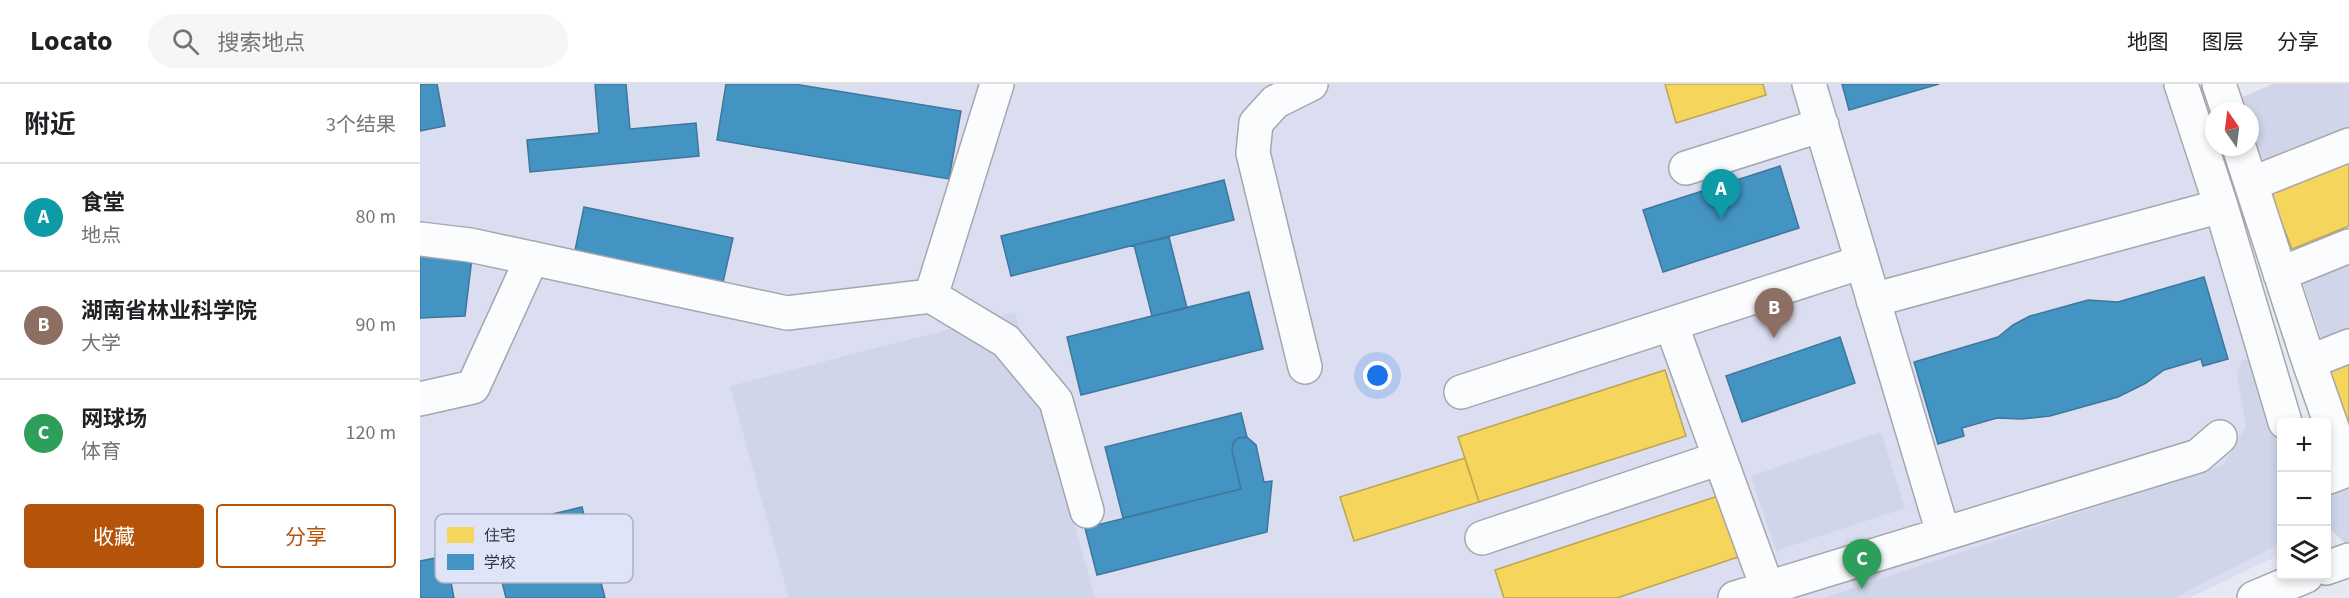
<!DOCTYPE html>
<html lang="zh">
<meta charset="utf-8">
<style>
body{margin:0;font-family:"Source Sans 3","Noto Sans SC",sans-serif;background:#f6f6f6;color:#202124}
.controls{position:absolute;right:18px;bottom:18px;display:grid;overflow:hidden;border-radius:6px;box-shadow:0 3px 9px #0003}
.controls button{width:54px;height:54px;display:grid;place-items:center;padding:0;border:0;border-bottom:2px solid #e0e0e0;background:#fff;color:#202124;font:30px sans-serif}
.compass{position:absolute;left:1785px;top:18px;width:54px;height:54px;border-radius:50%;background:#fff;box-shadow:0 3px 9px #0003;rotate:346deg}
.you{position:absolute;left:958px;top:292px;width:21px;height:21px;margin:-15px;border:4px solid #fff;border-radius:50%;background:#1a73e8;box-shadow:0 0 0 9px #1a73e833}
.badge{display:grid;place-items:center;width:39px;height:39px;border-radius:50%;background:#b45309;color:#fff;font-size:20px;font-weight:700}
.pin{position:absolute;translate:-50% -50px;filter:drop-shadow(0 2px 3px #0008)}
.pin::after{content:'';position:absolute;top:32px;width:21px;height:18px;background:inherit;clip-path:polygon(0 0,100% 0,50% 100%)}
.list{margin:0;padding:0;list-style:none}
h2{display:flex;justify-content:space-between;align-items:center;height:78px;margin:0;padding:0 24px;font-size:26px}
h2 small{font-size:20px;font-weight:400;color:#757577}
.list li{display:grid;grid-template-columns:39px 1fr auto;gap:18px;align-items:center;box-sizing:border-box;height:108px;padding:0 24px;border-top:2px solid #e0e0e0}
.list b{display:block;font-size:22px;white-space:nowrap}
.list p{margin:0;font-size:20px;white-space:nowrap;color:#757577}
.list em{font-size:20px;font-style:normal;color:#757577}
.actions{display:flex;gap:12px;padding:18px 24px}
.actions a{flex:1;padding:14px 0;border:2px solid #b45309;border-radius:6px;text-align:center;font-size:21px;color:#b45309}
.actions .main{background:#b45309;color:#fff}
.icon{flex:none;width:33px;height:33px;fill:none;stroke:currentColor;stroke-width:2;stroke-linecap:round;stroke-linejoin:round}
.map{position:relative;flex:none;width:1929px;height:514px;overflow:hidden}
header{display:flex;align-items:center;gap:36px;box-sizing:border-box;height:84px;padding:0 30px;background:#fff;border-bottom:2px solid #e0e0e0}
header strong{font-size:28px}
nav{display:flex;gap:33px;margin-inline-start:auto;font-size:21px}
.search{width:420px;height:54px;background:#f6f6f6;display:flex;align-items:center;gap:15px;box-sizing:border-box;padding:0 21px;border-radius:33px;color:#757577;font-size:22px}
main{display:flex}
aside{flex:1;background:#fff}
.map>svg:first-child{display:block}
</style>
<header>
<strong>Locato</strong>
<div class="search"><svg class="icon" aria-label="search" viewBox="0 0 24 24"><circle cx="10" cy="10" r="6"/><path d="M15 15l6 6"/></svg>搜索地点</div>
<nav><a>地图</a><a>图层</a><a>分享</a></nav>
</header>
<main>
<aside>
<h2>附近<small>3个结果</small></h2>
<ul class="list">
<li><span class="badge" style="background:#0f9aa8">A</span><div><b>食堂</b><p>地点</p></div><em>80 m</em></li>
<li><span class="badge" style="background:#8d6e63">B</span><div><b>湖南省林业科学院</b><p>大学</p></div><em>90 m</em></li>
<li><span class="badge" style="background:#2e9e5b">C</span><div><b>网球场</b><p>体育</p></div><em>120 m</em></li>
</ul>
<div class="actions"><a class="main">收藏</a><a>分享</a></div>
</aside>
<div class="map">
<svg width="1929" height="514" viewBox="0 0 1929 514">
<rect width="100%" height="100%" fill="#e6e8f2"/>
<path fill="#dbdef1" d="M0,0H1773L1862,338L1861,470L1769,514H0Z"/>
<path fill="#d1d5ea" d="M1853,0H1929V49L1844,84L1830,43V27H1825L1820,14Z
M1929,181V250L1903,260L1883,200Z
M595,228L675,514H369L310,302Z
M1822,275L1838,277L1859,353L1860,460L1754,514H1403L1803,381L1826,342L1817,290Z
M1461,348L1485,424L1356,467L1331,392Z
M1929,404V461L1928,462L1907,442L1906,411Z"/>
<path fill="#f6d55c" stroke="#bca653" stroke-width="1.5" d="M1245,0H1343L1346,11L1256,39Z
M1929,78V142L1872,165L1850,110Z
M1929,273V346L1904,283Z
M1245,286L1266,352L1059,418L1038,353Z
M1045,374L1059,418L934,457L920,413Z
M1298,412L1318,473L1197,514H1084L1075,486Z"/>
<path fill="#4393c3" stroke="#3f779b" stroke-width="1.5" d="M0,0H17L25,42L0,47Z
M175,0H206L210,45L276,39L279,72L110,88L107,56L179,49Z
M306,0H374L541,27L529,95L297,56Z
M1422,0H1519L1429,26Z
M1360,82L1379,144L1243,188L1223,126Z
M804,96L814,136L591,192L581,152Z
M164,123L313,154L301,207L153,176Z
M749,153L767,224L732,232L714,161Z
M53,165L45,232L0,234V171Z
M1784,193L1808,275L1783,282L1781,275L1744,286L1726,299L1698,313L1630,332L1602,335L1577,334L1542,344L1544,352L1518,360L1494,278L1578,253L1593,241L1610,232L1668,216L1698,218Z
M829,208L843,265L661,311L647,253Z
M1420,253L1435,299L1322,338L1306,292Z
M821,329L827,353L818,354L813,359L812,367L821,405L703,434L685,363Z
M827,353L836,361L844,398L852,397L847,448L677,491L665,444L821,405L812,367L813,359L818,354Z
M162,423L185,514H86L69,445Z
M26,472L34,514H0V477Z"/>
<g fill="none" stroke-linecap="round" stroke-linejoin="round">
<g stroke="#a5a6ae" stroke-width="36">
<path id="minor" d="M1389,0L1523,449
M1761,0L1801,122L1865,338
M1799,0L1808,27
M1819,63L1889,278
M1266,84L1402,41
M1831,100L1929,61
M0,155L50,161L367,229L511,212L577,0
M1860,190L1929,162
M511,212L586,257L636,317L667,427
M1453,216L1801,122
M1251,240L1351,514
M885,283L833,69L836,39L855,18L891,0
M1041,308L1442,178
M0,315L53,303L112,174
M1906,394L1927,386L1889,278L1929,262
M1062,454L1300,374
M1906,484L1929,476
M1315,514L1778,372L1800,353
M1834,514L1886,492"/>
</g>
<use href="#minor" stroke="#fbfcfd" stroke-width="33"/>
</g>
<rect x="15" y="430" width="198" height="69" rx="9" fill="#e0e4f8" stroke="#adb0c0" stroke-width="1.5"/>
<rect x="27" y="443" width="27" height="16" fill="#f6d55c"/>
<rect x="27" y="470" width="27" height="16" fill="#4393c3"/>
<g font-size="16" fill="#35373e">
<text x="64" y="457">住宅</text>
<text x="64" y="484">学校</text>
</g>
</svg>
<div class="controls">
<button>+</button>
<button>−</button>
<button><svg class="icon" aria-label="layers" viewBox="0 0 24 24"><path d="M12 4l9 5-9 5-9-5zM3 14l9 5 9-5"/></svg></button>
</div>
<svg class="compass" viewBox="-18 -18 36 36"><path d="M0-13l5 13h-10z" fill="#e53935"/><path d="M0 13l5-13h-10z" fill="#757577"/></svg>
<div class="you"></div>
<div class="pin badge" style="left:1301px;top:135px;background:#0f9aa8">A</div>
<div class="pin badge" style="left:1354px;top:254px;background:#8d6e63">B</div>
<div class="pin badge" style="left:1442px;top:505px;background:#2e9e5b">C</div>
</div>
</main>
